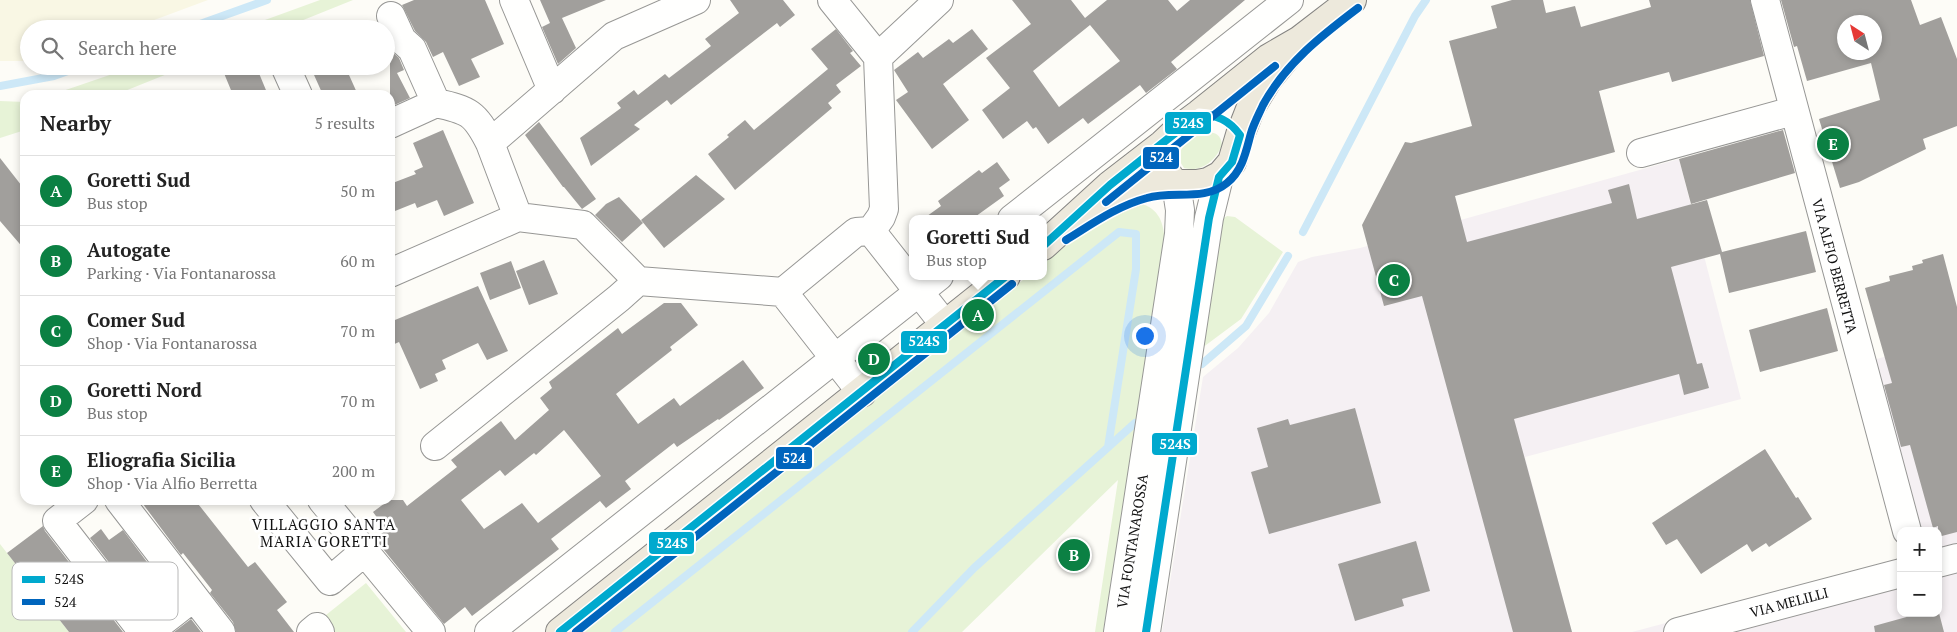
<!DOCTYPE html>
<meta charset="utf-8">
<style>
body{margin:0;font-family:"PT Serif",serif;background:#f6f6f6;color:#222}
.controls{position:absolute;right:15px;bottom:15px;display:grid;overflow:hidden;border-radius:10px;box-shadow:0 2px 8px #0003}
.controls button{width:45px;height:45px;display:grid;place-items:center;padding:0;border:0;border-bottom:1px solid #e0e0e0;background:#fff;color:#222;font:25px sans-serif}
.compass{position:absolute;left:1837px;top:15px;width:45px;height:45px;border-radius:50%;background:#fff;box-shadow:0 2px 8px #0003;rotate:324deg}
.you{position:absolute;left:1144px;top:335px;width:18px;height:18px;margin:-12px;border:4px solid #fff;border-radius:50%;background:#1a73e8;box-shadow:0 0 0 8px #1a73e833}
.badge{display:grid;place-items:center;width:32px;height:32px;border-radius:50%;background:#0b8043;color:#fff;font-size:16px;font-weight:700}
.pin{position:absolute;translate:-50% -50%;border:2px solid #fff;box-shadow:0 1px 5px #0006}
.popup{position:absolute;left:909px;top:215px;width:138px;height:65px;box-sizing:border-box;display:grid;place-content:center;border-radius:10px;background:#fff;filter:drop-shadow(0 1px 4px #0005);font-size:16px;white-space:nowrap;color:#767676}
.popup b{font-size:19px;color:#222}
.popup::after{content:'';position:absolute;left:50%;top:100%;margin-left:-10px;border:10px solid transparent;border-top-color:#fff}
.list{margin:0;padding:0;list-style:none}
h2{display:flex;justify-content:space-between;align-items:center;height:65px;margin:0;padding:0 20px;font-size:21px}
h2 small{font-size:16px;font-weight:400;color:#767676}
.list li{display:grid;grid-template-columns:32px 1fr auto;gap:15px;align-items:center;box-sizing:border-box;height:70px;padding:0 20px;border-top:1px solid #e0e0e0}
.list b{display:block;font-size:19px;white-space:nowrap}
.list p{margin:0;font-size:16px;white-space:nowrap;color:#767676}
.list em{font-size:16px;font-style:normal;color:#767676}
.icon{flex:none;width:28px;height:28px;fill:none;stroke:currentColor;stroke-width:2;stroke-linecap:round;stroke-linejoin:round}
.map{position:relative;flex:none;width:1957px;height:632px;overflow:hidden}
.search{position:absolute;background:#fff;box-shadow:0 2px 8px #0003;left:20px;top:20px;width:375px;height:55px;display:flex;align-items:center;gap:12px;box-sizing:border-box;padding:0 18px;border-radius:28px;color:#767676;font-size:19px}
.panel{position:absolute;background:#fff;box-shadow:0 2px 8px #0003;left:20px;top:90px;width:375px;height:415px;border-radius:15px}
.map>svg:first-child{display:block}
</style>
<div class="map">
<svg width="1957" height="632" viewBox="0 0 1957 632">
<rect width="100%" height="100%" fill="#fdfcf7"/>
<path fill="#f5f0f3" d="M1679,159L1741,399L1525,457L1572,632H1162L1203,377L1238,348L1269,313L1298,262L1312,257L1360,248Z
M1957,337V632H1632L1901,560V613H1938V531H1921L1873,360Z"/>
<path fill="#f9f7e4" d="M0,0H208L130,29H29L28,61H0Z"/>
<path fill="#e7f3d7" d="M320,0H353L281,29H240Z
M136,66H187L115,95H51Z
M0,101L25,102V130L0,138Z
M1206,132C1216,132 1221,135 1222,145C1216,160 1202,173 1184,168L1179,160C1179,145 1192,136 1206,132Z
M1135,202C1158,207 1163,219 1165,241L1103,632H1095L1118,480L962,632H582L1028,276H1043V264L1107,213Z
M1227,216L1235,217L1283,252L1241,319L1202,348L1221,220Z
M0,544L7,553L69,632H0Z
M366,583L406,632H332L321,619Z"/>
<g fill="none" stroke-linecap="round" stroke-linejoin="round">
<path stroke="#cde8f7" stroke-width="8" d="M186,29L267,0
M0,86L54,76L82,66
M1303,232L1415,16L1426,0
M1202,364L1246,326L1288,256
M615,632L1119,232L1136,234V269L1108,447
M912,632L974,568L1135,423"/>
</g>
<path fill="#a19f9c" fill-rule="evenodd" d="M414,0H485L504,44L471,59L480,77L459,86L443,52L433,57L426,42L415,31L402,5Z
M540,0H606L562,18L576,48L558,64L542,27L550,23Z
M730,0H783L795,15L780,27L777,23L671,105L667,100L634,125L640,129L591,166L580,138L621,108L617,103L634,90L638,95L665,74L669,78L711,46L705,39L739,13Z
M1012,0H1071L1085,18L1107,0H1168L1177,11L1190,0H1245L1171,62L1177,69L1146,93L1140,85L1088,124L1083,118L1048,144L1036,127L1033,129L1027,121L1003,139L982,110L1010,88L986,58L1031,24ZM1090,25L1120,61L1059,107L1033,71Z
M1512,0H1543L1546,13L1575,6L1581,27L1651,7L1649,0H1750L1764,56L1672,82L1669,72L1599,91L1615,152L1455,196L1467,242L1612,203L1608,190L1629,184L1637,219L1707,200L1722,252L1806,231L1816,272L1729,293L1720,254L1671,267L1697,364L1702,363L1709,388L1684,395L1679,374L1514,419L1572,632H1513L1422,296L1384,306L1362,225L1405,142L1411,143L1472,126L1449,41L1497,28L1491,6Z
M1781,0H1911L1920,25L1941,17L1957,59V126L1923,139L1926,149L1859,182L1840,188L1819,119L1880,100L1871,63L1807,81L1797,46L1794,47ZM1844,22H1874V52H1844Z
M836,29L853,51L850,53L861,66L836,85L841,92L828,103L832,108L735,190L708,154L729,137L727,135L745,120L754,130L828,69L811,49Z
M972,29L988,49L943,84L969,120L932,149L896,100L908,92L894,70L918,52L923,58L949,39L953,43Z
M390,50L399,58L404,70L397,73L410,98L390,107Z
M221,66H256L268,95H233Z
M310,66H345L358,95H323Z
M539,122L596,199L582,209L564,187H563L525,135Z
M443,130L474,203L444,216L437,200L417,208L415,203L390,213V184L416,174L414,171L423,167L413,143Z
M1783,130L1795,173L1691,204L1679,159Z
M0,158L25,190V250L0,221Z
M997,162L1010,180L999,188L1004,196L972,219H923L941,206L938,201L979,170L982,173Z
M696,175L725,199L664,248L641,220Z
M619,197L643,223L622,242L595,215L606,204Z
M1943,254L1957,307V532L1938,537V526L1933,528L1910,445L1901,447L1884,385L1892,383L1865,288L1890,281L1889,276L1913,270L1912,266L1923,263L1922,260Z
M544,260L558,294L529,305L516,271Z
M511,261L521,288L490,300L480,273Z
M478,286L508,351L487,360L478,343L442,360L446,369L435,374L438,381L420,389L399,342L390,346V322Z
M664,303H681L698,325L670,347L672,350L616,394L638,424L674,398L680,406L743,360L764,388L719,420L718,419L677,447L674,443L625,481L631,489L606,508L600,501L551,539L559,549L472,616L465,607L444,624L375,539L386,530L373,512L389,500H403L407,506L457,467L451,460L501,421L515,440L549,410L540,398L552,388L549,382L618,328L622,334ZM564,430L601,476L538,523L522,503L484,529L461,500L500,470L505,476L534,453L536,455Z
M1827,308L1838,351L1760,372L1749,330Z
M1355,408L1381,503L1269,534L1251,472L1268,467L1257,428L1288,419L1290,425Z
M1765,449L1796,498L1798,497L1812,519L1769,547L1766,543L1752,552L1747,544L1701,574L1677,539L1666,545L1652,523Z
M140,500H195L248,567L255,562L287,602L277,610L294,632H236L233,622L210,593L212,590L183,553L181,555Z
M43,526L45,531L123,632H69L7,553Z
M101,529L109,540L123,530L156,574L151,578L166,599L148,613L90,538Z
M1416,541L1430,591L1402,599L1404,606L1355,621L1338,564Z
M1921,613H1939L1944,632H1875L1874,626Z
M191,619L201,632H174Z"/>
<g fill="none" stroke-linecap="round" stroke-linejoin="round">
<g stroke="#979795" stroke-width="30">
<path id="minor" d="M514,0L552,90
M1765,0L1907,531
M391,16L402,40L412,49L436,103C469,110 475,113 490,143
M878,57L939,0
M285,66L298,95
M390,124L436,103
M1641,153L1793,111
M518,217L490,143L614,36L696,0
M1012,219L1289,0
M871,231L945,325
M390,273L518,217L583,225L638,281L783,292L856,232L871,231L881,217L884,209L878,57L832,0
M783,292L862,393
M435,446L619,298L638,281
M84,500L57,521L143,632
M119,500L221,632
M264,500L330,581L365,551
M322,500L431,632
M1938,563L1957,558
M149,632L194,597
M311,632L317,627L320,632
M489,632L939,276
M1118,632L1179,234L1180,210L1176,184
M1146,632L1209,218L1219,177
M1678,632L1901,573"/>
</g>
<g stroke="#858482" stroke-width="30">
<path id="major" d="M1163,144C1160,159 1163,173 1176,184H1197L1208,182L1221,175L1232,162L1240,135L1251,107L1268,79L1300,40L1352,0
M1101,207C1124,193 1147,186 1174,182
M1043,246L1110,185L1163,144L1180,128L1199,114L1269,58L1300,40
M560,632L1006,276"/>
</g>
<use href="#minor" stroke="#fffffe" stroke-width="28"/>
<use href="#major" stroke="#ede9dc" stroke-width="28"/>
<g stroke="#fff" stroke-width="11">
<path id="bus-1" d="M1043,246L1110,185L1199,114C1217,115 1229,120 1240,135L1232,162L1219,177L1209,218L1146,632
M560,632L1006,276"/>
</g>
<g stroke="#fff" stroke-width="11">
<path id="bus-2" d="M1106,202L1275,66
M1066,240C1092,224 1117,206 1147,198C1173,190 1204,202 1227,183C1243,170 1246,151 1251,133C1254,123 1259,114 1263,105C1286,63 1321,36 1358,8
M576,632L1012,284"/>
</g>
<use href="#bus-1" stroke="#00a9ce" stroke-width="8"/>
<use href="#bus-2" stroke="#0065bd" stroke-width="8"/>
</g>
<g text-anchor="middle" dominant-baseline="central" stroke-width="5" stroke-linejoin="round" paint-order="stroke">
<g font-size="14" fill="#111" stroke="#fff">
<text transform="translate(1835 266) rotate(75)">VIA ALFIO BERRETTA</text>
<text transform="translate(1132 541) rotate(-81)">VIA FONTANAROSSA</text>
<text transform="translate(1789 602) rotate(-15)">VIA MELILLI</text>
</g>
<g font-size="15" letter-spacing="1" fill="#111" stroke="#fff">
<text x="324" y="524">VILLAGGIO SANTA<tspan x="324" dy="17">MARIA GORETTI</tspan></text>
</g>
</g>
<rect x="12" y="562" width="166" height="58" rx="8" fill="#fff" stroke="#b8b8b8" stroke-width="1"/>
<rect x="22" y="576" width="23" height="7" fill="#00a9ce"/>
<rect x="22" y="599" width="23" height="6" fill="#0065bd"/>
<g font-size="14" fill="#111">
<text x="54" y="584">524S</text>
<text x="54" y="607">524</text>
</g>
<g stroke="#fff" stroke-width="2">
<rect x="1164" y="111" width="48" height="24" rx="5" fill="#00a9ce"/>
<rect x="1142" y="146" width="38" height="24" rx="5" fill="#0065bd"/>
<rect x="900" y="330" width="48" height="24" rx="5" fill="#00a9ce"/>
<rect x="1151" y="432" width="47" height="24" rx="5" fill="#00a9ce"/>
<rect x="775" y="446" width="38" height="24" rx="5" fill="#0065bd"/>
<rect x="648" y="531" width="47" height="24" rx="5" fill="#00a9ce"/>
</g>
<g font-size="14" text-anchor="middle" font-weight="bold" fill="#fff">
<text x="1188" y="128">524S</text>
<text x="1161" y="162">524</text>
<text x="924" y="346">524S</text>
<text x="1175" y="449">524S</text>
<text x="794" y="463">524</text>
<text x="672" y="548">524S</text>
</g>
</svg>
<div class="controls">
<button>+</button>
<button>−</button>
</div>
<svg class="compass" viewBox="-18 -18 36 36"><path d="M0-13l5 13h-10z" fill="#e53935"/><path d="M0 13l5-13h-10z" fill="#767676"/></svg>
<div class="you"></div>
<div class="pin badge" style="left:978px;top:315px">A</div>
<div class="popup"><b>Goretti Sud</b>Bus stop</div>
<div class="pin badge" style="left:1074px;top:555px">B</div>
<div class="pin badge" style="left:1394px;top:280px">C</div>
<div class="pin badge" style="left:874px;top:359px">D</div>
<div class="pin badge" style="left:1833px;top:144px">E</div>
<div class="search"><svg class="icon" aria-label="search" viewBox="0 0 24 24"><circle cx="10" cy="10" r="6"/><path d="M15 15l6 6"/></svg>Search here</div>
<section class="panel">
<h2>Nearby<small>5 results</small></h2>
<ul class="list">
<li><span class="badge">A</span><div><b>Goretti Sud</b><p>Bus stop</p></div><em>50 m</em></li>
<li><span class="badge">B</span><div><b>Autogate</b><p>Parking · Via Fontanarossa</p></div><em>60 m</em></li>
<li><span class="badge">C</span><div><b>Comer Sud</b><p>Shop · Via Fontanarossa</p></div><em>70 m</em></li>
<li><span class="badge">D</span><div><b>Goretti Nord</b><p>Bus stop</p></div><em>70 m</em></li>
<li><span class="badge">E</span><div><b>Eliografia Sicilia</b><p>Shop · Via Alfio Berretta</p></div><em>200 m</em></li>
</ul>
</section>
</div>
